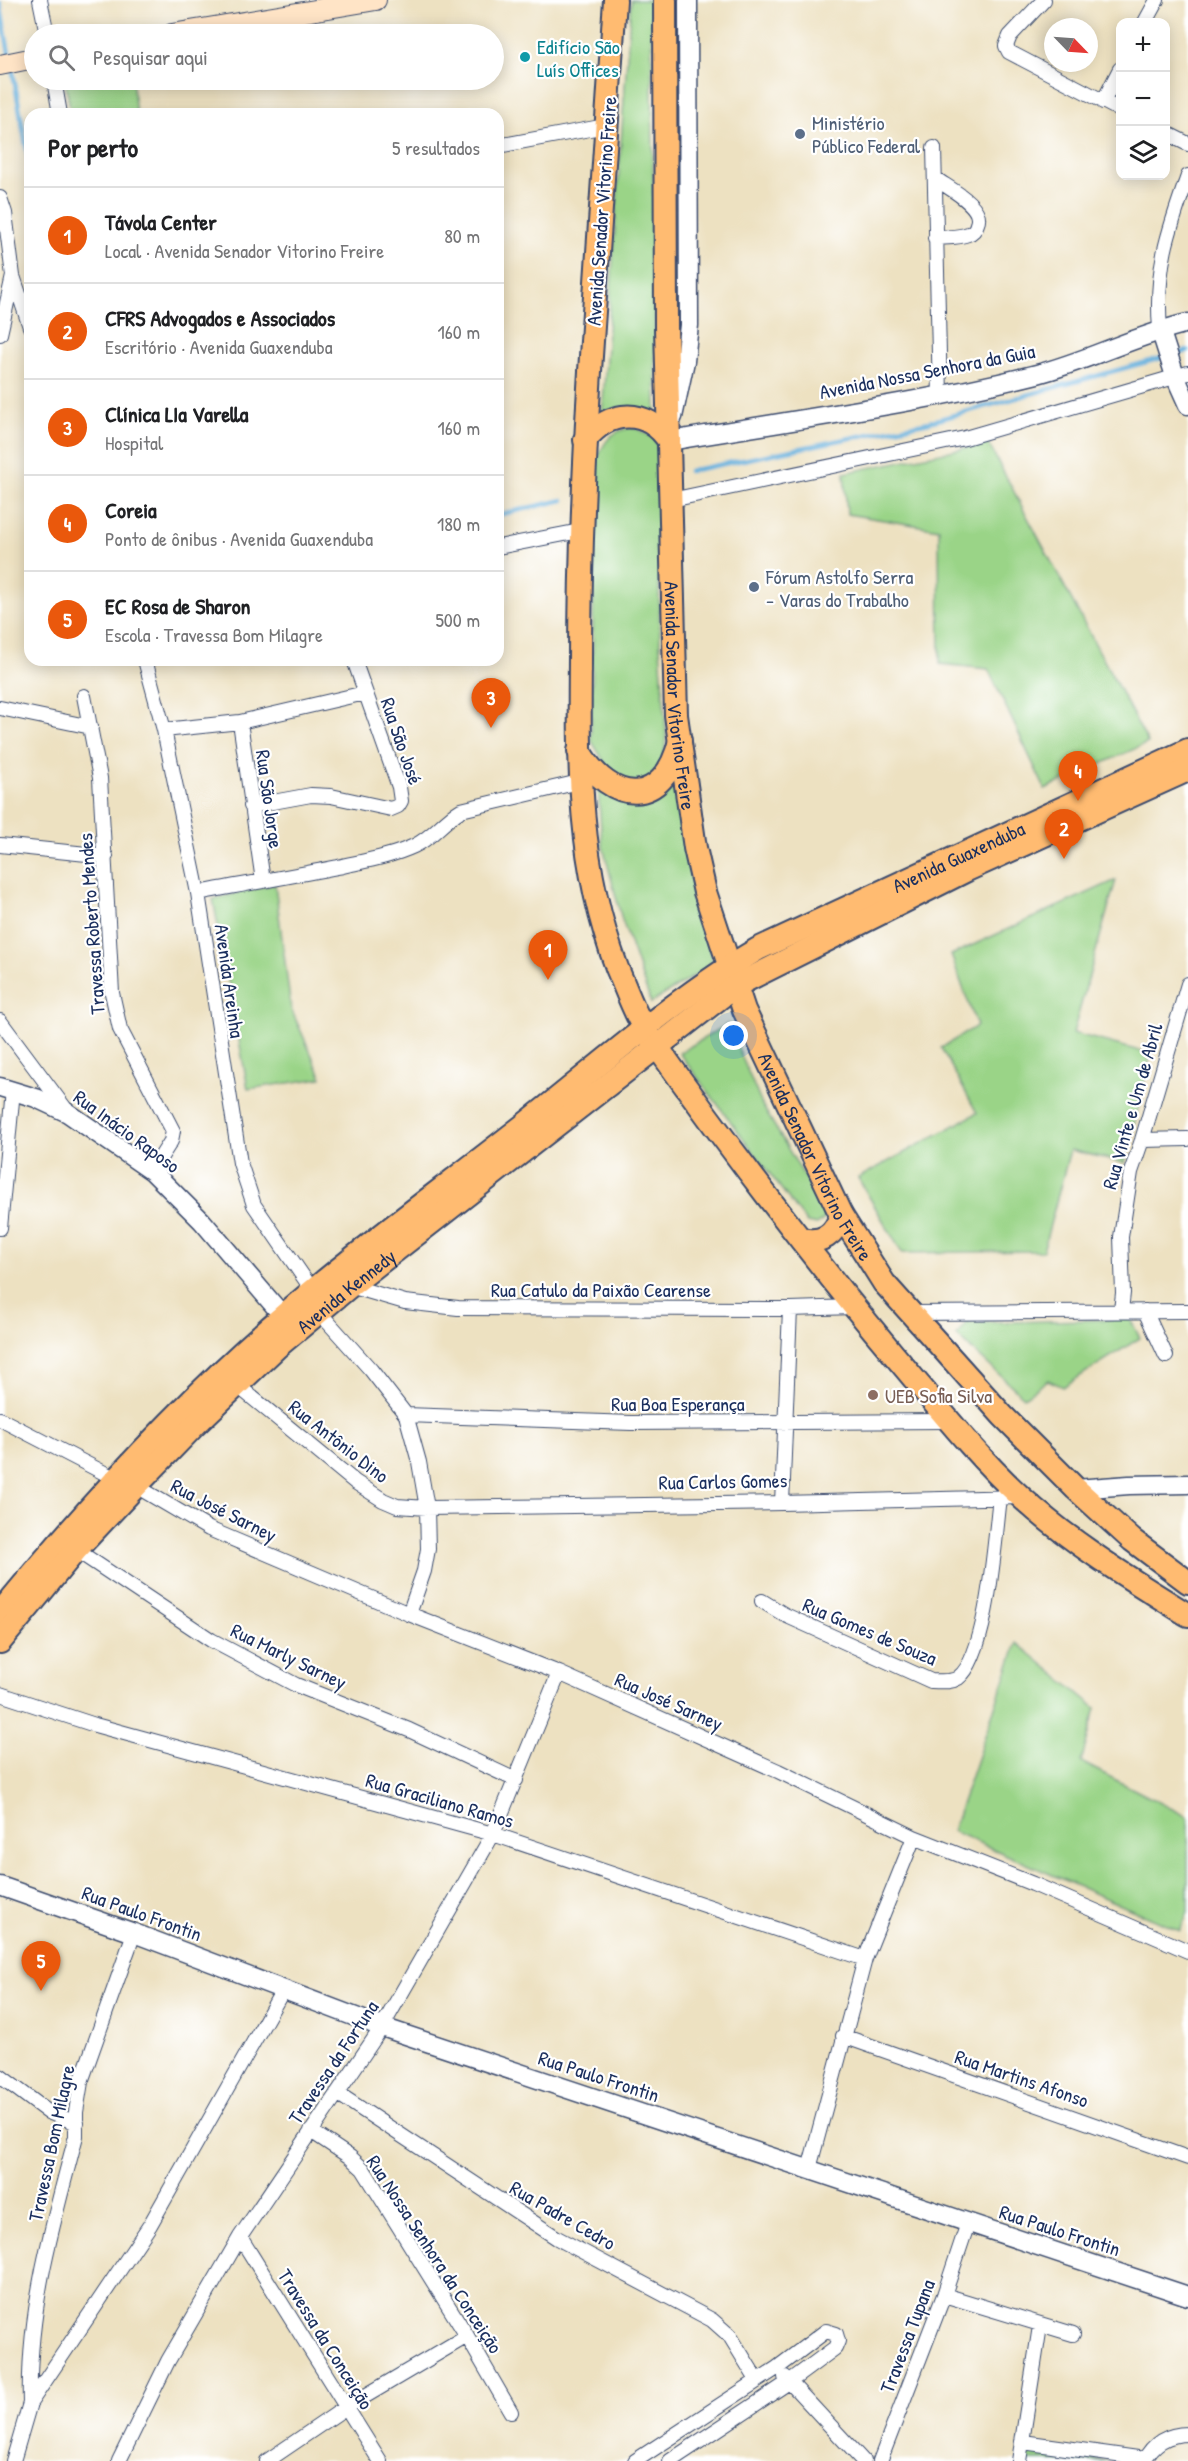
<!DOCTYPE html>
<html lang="pt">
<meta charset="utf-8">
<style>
body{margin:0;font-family:"Patrick Hand",sans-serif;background:#f6f6f6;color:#202124}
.controls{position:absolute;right:18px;top:18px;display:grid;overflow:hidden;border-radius:12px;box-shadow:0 3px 15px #0003}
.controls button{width:54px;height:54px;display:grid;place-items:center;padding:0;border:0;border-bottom:2px solid #e0e0e0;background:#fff;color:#202124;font:30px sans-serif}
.compass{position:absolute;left:1044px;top:18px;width:54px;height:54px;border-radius:50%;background:#fff;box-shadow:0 3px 15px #0003;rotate:115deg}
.you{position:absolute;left:734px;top:1036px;width:21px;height:21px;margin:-15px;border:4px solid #fff;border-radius:50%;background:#1a73e8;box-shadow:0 0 0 9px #1a73e833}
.badge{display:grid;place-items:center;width:39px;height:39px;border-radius:50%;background:#ea580c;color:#fff;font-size:20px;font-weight:700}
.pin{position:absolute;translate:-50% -50px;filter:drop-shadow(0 2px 3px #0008)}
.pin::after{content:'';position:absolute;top:32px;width:21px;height:18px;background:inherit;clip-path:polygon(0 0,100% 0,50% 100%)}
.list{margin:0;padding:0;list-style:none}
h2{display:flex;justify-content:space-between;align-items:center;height:78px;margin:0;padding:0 24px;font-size:26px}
h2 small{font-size:20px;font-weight:400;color:#757577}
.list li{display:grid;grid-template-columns:39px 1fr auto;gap:18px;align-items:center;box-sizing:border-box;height:96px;padding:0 24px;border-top:2px solid #e0e0e0}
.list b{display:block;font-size:22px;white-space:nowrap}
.list p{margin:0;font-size:20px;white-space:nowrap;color:#757577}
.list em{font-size:20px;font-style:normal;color:#757577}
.icon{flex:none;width:33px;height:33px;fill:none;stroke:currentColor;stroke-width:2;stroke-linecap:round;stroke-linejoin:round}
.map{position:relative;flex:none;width:1188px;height:2461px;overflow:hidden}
.search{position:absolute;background:#fff;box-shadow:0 3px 15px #0003;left:24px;top:24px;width:480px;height:66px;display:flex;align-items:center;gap:15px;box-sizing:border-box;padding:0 21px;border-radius:33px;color:#757577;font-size:22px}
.panel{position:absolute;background:#fff;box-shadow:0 3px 15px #0003;left:24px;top:108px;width:480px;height:558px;border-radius:18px}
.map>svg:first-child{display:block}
</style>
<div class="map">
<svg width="1188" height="2461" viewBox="0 0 1188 2461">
<rect width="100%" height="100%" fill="#fff"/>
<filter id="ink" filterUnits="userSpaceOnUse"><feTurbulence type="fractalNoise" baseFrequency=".0167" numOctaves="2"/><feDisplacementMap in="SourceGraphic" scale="12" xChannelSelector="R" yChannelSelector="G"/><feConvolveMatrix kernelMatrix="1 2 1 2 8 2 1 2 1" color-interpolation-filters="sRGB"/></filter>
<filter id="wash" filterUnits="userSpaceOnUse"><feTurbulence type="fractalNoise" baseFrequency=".008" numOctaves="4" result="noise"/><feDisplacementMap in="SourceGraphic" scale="24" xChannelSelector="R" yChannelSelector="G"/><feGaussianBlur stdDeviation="1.35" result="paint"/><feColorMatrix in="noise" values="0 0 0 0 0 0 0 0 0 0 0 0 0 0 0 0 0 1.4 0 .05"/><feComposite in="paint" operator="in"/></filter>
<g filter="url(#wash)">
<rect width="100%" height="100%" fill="#ede1c1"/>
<path fill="#9ad487" stroke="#5a8272" stroke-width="1.5" d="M631,0H651L656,416L602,417Z
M65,80H132L136,114H71Z
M630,428L638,429L656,439L657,445L660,648L666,733L665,748L662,761L650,779L631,785L611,773L591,740L596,462C603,444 610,431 630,428Z
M988,443L1148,743L1045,789L988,669L940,664L939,529L847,514L844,473Z
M673,782L691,879L713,964L651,1003L622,920L602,843L598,787Z
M1116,880L1073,1033L1151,1054L1125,1163L1070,1150L1043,1251L902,1253L858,1178L977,1113L941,1048L977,1026L951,955Z
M275,884L291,1009L322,1078L248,1089L213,899Z
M728,1024L762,1105L825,1211L824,1219L817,1225L807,1223L679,1053Z
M1130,1319L1140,1338L1063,1387L1048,1380L1024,1397L957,1336L966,1323Z
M1017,1643L1096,1708L1081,1762L1188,1817V1912L1180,1931L952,1831Z
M1027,2448L1109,2461H1024Z"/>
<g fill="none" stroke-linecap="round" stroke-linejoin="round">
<path stroke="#63afdc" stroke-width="4.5" d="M0,3L10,59
M12,67L30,168
M1173,355L1188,351
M689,471L929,422L1165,357
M498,515L563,500"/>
</g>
</g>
<g filter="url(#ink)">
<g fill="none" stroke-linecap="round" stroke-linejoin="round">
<g stroke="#3a4a6d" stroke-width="16">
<path id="minor" d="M40,0L47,34
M1044,0L1010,36L1006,46L1009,52L1120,110
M1145,22L1157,0
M54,80L60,114
M1103,102L1120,69
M1166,133L1188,144
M498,146L606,126
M934,148L940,395
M0,198L5,213L13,276L0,334
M935,238C945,237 959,238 968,234C972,233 976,229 977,224C985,206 948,188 936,179
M13,276L30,327
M1160,329C1155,269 1168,232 1188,176
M671,500L965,438L1188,373
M498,547L580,531
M145,660L164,730L198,893L240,1163L254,1205L313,1291
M84,696L100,778L112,993L120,1029L173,1131L171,1141L152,1171
M0,708L91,727
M240,722L263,881
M164,730L240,722L365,693
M251,806L311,795L331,796L391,809L398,806L401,801L399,787L354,660
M0,845L106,856
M198,893C245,884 292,876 338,867C364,861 390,857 414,846C432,838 444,820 461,810L579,782
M0,1021L67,1111
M1142,1140L1188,1139
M0,1228L13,1090
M350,1286L405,1302L458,1308L790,1309L854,1307
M1121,1311L1123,1293L1121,1237L1131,1172L1142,1140L1188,984
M1145,1311L1166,1356
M319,1312L371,1370L406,1415L419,1462L427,1508L428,1549L424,1571L409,1614
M910,1313L1188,1311
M237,1385L355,1482L383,1500L397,1506L427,1508L782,1503L1021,1497
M406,1415L631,1423L949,1421
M0,1419L116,1479
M136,1486L209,1529L409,1614L559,1673L778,1771L914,1837L1033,1884L1188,1951
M782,1503L790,1309
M70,1546L211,1640L296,1685L409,1730L516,1780
M762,1601L785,1615L931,1681C940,1681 950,1683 958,1678C988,1656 995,1536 1000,1497
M0,1694L95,1725L493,1834L865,1959
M843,2036L1188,2158
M0,2076L48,2112L77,2123
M337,2093L557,2238L712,2320L730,2336L757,2380
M311,2131L350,2157L363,2169L467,2336L511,2412
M809,2169L865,1959L914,1837
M240,2237L380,2461
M944,2295L1073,2334
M785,2377L863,2461
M30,2403C27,2312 53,2223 76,2136V2112L81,2082L134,1933
M1023,2442L1145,2459
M13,2461L30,2403L150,2225L283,1990
M119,2461L168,2361L240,2237L382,2027L493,1834L559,1673
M267,2461L345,2408L467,2336
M635,2461L777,2368L826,2331L836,2334L838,2341L835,2348L789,2382L670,2461
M880,2461L944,2295L968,2223
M1019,2461L1040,2326
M1144,2461C1153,2443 1168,2434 1188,2434"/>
</g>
<g stroke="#3a4a6d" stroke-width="21">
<path id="tertiary" d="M1160,329L1175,376L1188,405
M673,417L685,361L689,325L688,0
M669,441C792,420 917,404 1037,374C1088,361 1136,335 1188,323
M0,1087L36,1098L68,1113L152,1171L202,1221L283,1316
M1076,1489L1129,1485L1188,1484
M0,1886L134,1933L382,2027L1188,2296"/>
</g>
<g stroke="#3a4a6d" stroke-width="22">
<path id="secondary" d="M172,34L376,0
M0,65L34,58"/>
</g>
<g stroke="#3a4a6d" stroke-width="26">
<g id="primary">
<path d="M615,0C607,124 598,247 590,371C584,467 580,562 580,659C579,768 578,864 617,968C626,989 633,1010 645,1030C724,1141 806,1250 894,1355C935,1403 974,1454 1021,1497C1071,1543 1130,1579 1188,1615"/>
<path id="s1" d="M665,0L666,327L676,715L695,848L705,892L744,1010L841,1215L884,1283L1003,1416L1076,1489L1132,1540L1188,1582"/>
<path d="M585,440C610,409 647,408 669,441"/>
<path d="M579,751C612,805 663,809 680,741"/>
<path d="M801,1239C822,1244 835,1235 841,1215"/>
<path id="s2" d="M0,1613C87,1507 180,1404 284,1315C359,1250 440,1191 519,1129C596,1069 673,999 758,949L1188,750"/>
<path id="s3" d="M0,1642L76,1550L136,1486L195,1425L277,1347L350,1286L735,986L967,870L1188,770"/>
</g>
</g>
<use href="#minor" stroke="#fff" stroke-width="14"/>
<use href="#tertiary" stroke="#fff" stroke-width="18"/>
<use href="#secondary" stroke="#ffe4c6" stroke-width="20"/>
<use href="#primary" stroke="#ffbb71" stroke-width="22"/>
</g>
</g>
<circle fill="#0f9aa8" stroke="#fff" stroke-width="2" cx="525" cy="57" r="6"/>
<g fill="#5c6f8a" stroke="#fff" stroke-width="2">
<circle cx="800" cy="134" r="6"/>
<circle cx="754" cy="587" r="6"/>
</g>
<circle fill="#8d6e63" stroke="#fff" stroke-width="2" cx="873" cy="1395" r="6"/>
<g text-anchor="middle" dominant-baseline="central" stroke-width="4.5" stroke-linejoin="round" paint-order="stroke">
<g font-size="20" fill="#0d838f" stroke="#fff" text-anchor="start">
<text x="537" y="46">Edifício São<tspan x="537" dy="23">Luís Offices</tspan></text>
</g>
<g font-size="20" fill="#4e5e75" stroke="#fff" text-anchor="start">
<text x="812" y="122">Ministério<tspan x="812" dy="23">Público Federal</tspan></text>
<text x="766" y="576">Fórum Astolfo Serra<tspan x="766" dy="23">- Varas do Trabalho</tspan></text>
</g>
<g font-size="20" fill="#1b2f5e" stroke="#fff">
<text transform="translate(601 211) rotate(-86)">Avenida Senador Vitorino Freire</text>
<text transform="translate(927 371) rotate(-11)">Avenida Nossa Senhora da Guia</text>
<text stroke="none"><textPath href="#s1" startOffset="696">Avenida Senador Vitorino Freire</textPath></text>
<text transform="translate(402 741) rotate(71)">Rua São José</text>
<text transform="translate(270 799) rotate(82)">Rua São Jorge</text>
<text stroke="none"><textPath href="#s2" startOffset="1232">Avenida Guaxenduba</textPath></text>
<text transform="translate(91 924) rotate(-94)">Travessa Roberto Mendes</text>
<text transform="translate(230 981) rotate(82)">Avenida Areinha</text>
<text transform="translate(1132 1106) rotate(-74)">Rua Vinte e Um de Abril</text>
<text transform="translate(127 1131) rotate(36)">Rua Inácio Raposo</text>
<text stroke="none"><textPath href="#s1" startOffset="1182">Avenida Senador Vitorino Freire</textPath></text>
<text x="601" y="1289">Rua Catulo da Paixão Cearense</text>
<text stroke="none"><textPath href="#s3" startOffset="494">Avenida Kennedy</textPath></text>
<text x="678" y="1403">Rua Boa Esperança</text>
<text transform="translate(339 1441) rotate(38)">Rua Antônio Dino</text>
<text transform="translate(723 1481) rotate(-1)">Rua Carlos Gomes</text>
<text transform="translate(224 1510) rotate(27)">Rua José Sarney</text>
<text transform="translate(870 1631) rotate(23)">Rua Gomes de Souza</text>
<text transform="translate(289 1656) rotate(26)">Rua Marly Sarney</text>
<text transform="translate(669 1701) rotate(24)">Rua José Sarney</text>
<text transform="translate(440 1800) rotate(16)">Rua Graciliano Ramos</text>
<text transform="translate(142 1913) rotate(20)">Rua Paulo Frontin</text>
<text transform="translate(333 2062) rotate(-56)">Travessa da Fortuna</text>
<text transform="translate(599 2076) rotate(18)">Rua Paulo Frontin</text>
<text transform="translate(1022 2078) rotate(19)">Rua Martins Afonso</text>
<text transform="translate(51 2143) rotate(-78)">Travessa Bom Milagre</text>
<text transform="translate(563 2215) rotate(30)">Rua Padre Cedro</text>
<text transform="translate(1060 2230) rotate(18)">Rua Paulo Frontin</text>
<text transform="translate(435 2254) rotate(57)">Rua Nossa Senhora da Conceição</text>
<text transform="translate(907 2336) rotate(-69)">Travessa Tupana</text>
<text transform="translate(326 2339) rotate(58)">Travessa da Conceição</text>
</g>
<g font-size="20" fill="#785e54" stroke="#fff" text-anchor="start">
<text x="885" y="1395">UEB Sofia Silva</text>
</g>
</g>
</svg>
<div class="controls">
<button>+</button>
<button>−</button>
<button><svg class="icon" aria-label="layers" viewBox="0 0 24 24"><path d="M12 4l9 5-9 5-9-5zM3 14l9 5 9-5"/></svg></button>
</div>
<svg class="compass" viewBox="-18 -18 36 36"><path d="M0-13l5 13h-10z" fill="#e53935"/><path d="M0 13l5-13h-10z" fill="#757577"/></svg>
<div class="you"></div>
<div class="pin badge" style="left:548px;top:980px">1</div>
<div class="pin badge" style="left:1064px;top:859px">2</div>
<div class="pin badge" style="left:491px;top:728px">3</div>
<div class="pin badge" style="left:1078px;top:801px">4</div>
<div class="pin badge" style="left:41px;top:1991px">5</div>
<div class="search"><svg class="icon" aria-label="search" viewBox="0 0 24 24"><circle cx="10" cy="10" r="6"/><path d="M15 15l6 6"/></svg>Pesquisar aqui</div>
<section class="panel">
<h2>Por perto<small>5 resultados</small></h2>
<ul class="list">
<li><span class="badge">1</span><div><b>Távola Center</b><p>Local · Avenida Senador Vitorino Freire</p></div><em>80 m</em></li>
<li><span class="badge">2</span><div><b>CFRS Advogados e Associados</b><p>Escritório · Avenida Guaxenduba</p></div><em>160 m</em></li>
<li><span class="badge">3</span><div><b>Clínica LIa Varella</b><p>Hospital</p></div><em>160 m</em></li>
<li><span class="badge">4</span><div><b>Coreia</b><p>Ponto de ônibus · Avenida Guaxenduba</p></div><em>180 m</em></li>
<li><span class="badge">5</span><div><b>EC Rosa de Sharon</b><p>Escola · Travessa Bom Milagre</p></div><em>500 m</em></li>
</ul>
</section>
</div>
